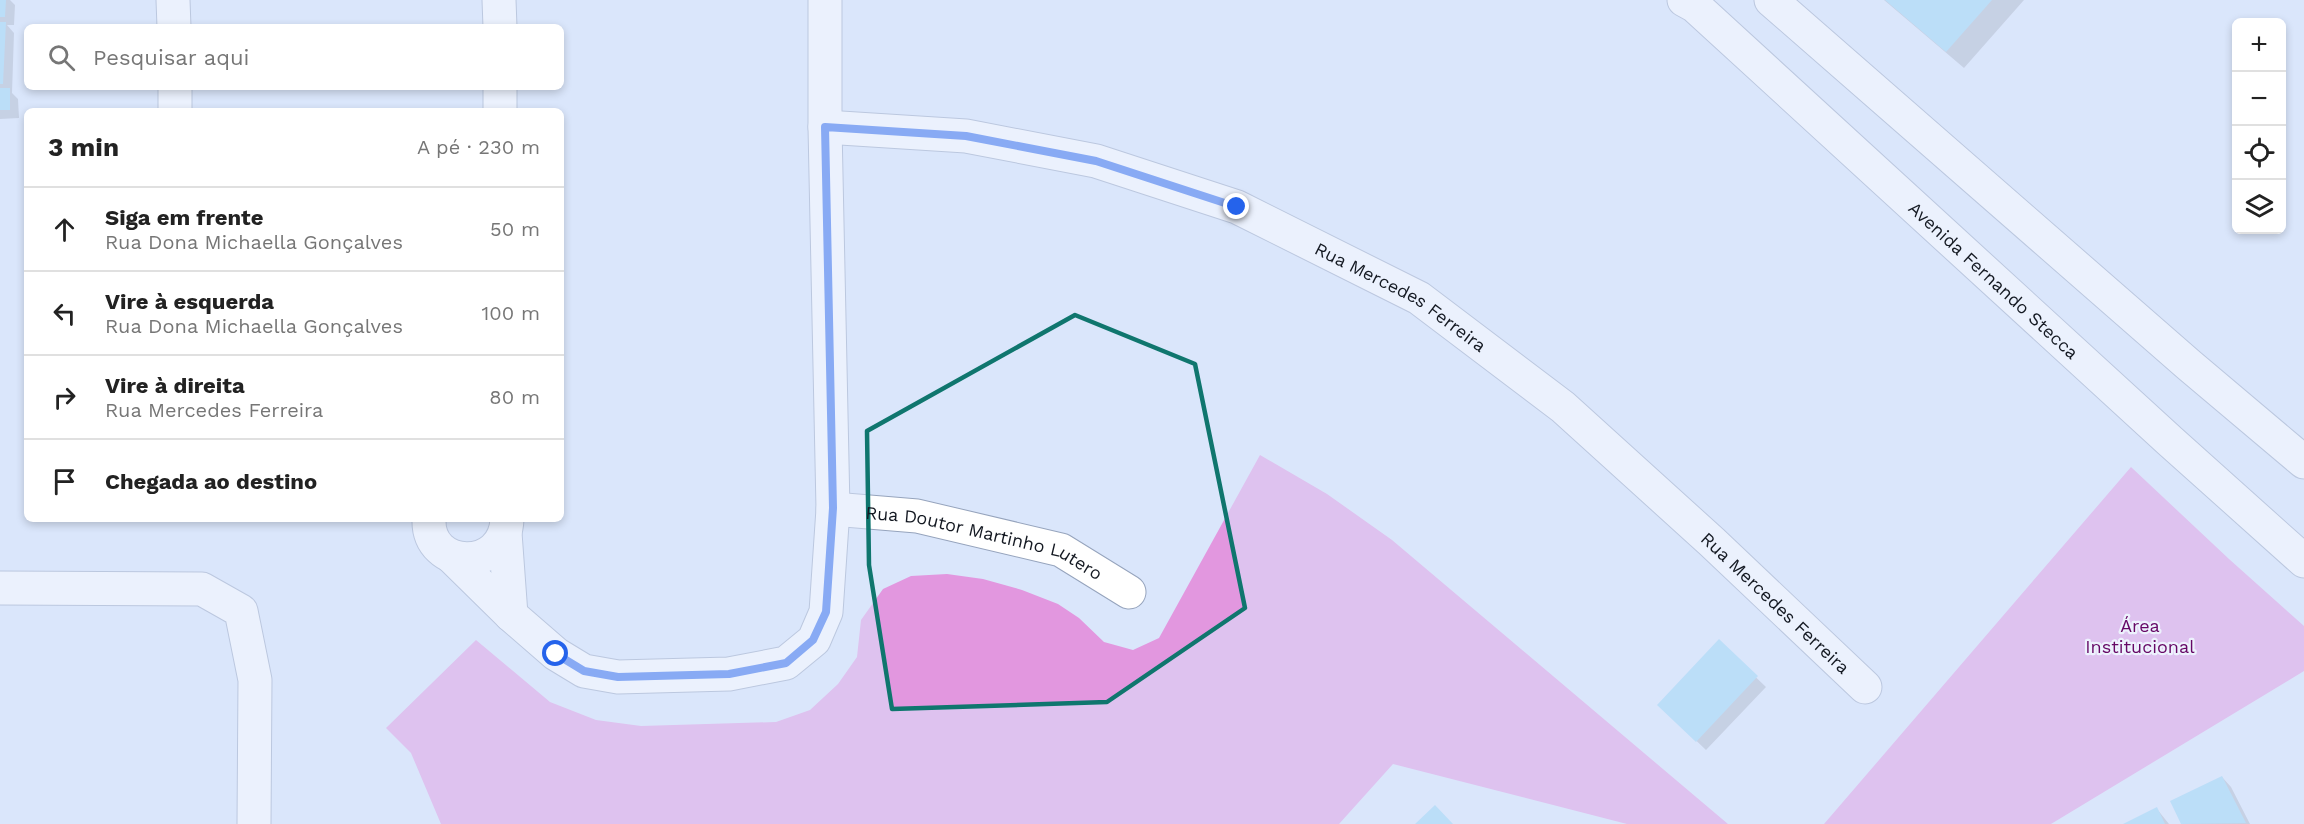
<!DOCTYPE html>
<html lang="pt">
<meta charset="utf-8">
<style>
body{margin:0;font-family:"Work Sans",sans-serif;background:#f2f2f2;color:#222}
.controls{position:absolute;right:18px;top:18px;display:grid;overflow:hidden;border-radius:9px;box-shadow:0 3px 9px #0003}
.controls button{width:54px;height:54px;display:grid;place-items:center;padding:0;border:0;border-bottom:2px solid #e0e0e0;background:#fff;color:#222;font:30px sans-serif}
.stop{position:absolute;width:18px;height:18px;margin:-14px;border:4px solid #2563eb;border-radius:50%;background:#fff}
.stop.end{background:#2563eb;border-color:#fff;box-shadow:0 2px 6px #0008}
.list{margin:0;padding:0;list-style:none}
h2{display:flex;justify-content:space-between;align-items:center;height:78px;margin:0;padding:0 24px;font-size:26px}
h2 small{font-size:20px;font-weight:400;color:#767676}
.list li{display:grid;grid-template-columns:39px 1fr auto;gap:18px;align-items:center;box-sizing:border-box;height:84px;padding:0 24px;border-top:2px solid #e0e0e0}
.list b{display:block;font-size:22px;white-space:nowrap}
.list p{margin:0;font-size:20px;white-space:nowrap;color:#767676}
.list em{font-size:20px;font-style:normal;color:#767676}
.icon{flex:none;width:33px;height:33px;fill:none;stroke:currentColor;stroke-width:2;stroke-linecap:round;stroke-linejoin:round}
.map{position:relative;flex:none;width:2304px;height:824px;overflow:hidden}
.search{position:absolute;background:#fff;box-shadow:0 3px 9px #0003;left:24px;top:24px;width:540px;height:66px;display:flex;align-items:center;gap:15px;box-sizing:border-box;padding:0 21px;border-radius:9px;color:#767676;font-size:22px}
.panel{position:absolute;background:#fff;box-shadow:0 3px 9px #0003;left:24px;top:108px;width:540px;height:414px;border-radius:9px}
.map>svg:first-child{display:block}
</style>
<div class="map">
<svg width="2304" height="824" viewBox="0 0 2304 824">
<rect width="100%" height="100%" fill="#dae6fb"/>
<path fill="#e297df" d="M1260,455L1327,494L1392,540L1728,824H1627L1393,764L1339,824H441L411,753L386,728L476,640L550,702L596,720L641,726L776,722L810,710L838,684L857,657L861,620L883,589L911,576L947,574L983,579L1022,590L1058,604L1079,618L1104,642L1133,650L1159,638Z
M2131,467L2229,559L2304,626V671L2051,824H1824Z"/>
<path fill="#0003" d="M0,0H10L15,5L14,25H7L14,33L12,93L18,99L19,118L0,119Z
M1884,0H2024L1964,68Z
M1719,642L1766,687L1706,750L1659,705Z
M2222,777L2231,787L2250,824H2183L2172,802Z
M2157,809L2169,824H2127Z"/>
<path fill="#96d4f4" d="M0,0H6L5,17H0Z
M1885,0H1992L1946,52Z
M0,22H6L3,84H0Z
M0,88H10V110H0Z
M1719,639L1758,676L1696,742L1657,705Z
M2222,776L2246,823L2181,824L2170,801Z
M1435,805L1453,824H1415Z
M2157,807L2165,824H2123Z"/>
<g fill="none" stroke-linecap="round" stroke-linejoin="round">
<g stroke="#96a4bd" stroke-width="35">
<g id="minor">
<path d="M173,0L174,27"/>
<path d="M499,0L500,27"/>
<path d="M175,87V111"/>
<path d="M500,87V111"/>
<path id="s1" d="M825,127L966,136L1096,161L1237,207L1419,298L1563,407L1712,542L1865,687"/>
<path id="s2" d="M833,509L917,516L1061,550L1129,592"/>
<path d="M429,519C427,571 505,573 507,519"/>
<path d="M505,533L511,615"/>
<path d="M452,557L511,615L556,654L584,671L618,677L729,674L786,663L814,640L826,612L833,509L825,127V0"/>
<path d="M0,588L202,589L241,611L255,680L254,824"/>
</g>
</g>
<g stroke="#96a4bd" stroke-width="35">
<g id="secondary">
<path id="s3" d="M1684,0L1695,6L2170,441L2304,561"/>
<path d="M1771,0L2189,365L2304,462"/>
</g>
</g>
<use href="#minor" stroke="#fff" stroke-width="33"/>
<use href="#secondary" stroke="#fff" stroke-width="33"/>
</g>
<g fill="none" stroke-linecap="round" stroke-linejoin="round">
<path stroke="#2563eb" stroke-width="8" d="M556,654L584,671L618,677L729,674L786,663L813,640L826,612L833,508L825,127L966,136L1096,161L1237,207"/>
</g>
<path d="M0 0H2304V824H0ZM1075,315L1195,364L1245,608L1107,702L892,709L869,565L867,431Z" fill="#dae6fb" fill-opacity=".55" fill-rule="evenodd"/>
<path fill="none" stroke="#0f766e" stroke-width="4.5" stroke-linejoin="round" d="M1075,315L1195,364L1245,608L1107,702L892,709L869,565L867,431Z"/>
<g text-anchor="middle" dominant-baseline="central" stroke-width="4.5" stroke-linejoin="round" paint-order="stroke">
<g font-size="18" fill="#141922" stroke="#edf2fd">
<text stroke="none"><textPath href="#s3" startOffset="418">Avenida Fernando Stecca</textPath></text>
<text stroke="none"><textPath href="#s1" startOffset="609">Rua Mercedes Ferreira</textPath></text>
<text stroke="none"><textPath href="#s2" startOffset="156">Rua Doutor Martinho Lutero</textPath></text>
<text stroke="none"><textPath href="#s1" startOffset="1095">Rua Mercedes Ferreira</textPath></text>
</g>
<g font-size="18" fill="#660866" stroke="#edf2fd">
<text x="2140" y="625">Área<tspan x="2140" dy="21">Institucional</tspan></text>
</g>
</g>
</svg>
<div class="controls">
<button>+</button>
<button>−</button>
<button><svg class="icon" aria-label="locate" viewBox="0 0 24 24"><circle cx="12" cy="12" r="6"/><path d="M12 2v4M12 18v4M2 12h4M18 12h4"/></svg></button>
<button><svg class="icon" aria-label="layers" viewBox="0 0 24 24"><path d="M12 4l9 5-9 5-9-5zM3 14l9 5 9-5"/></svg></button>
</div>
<div class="stop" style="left:556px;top:654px"></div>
<div class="stop end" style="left:1237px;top:207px"></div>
<div class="search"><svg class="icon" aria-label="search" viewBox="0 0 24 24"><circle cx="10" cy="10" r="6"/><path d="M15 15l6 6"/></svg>Pesquisar aqui</div>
<section class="panel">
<h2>3 min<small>A pé · 230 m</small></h2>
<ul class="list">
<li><svg class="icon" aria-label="ahead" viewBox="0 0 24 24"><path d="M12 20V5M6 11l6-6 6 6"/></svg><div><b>Siga em frente</b><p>Rua Dona Michaella Gonçalves</p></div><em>50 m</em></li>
<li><svg class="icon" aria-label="left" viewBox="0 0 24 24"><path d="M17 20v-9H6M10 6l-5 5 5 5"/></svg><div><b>Vire à esquerda</b><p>Rua Dona Michaella Gonçalves</p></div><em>100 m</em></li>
<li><svg class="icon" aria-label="right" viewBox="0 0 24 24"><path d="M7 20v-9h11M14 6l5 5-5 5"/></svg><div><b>Vire à direita</b><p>Rua Mercedes Ferreira</p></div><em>80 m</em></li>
<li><svg class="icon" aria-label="arrive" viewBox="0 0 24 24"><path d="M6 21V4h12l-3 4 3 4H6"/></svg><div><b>Chegada ao destino</b></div></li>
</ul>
</section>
</div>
